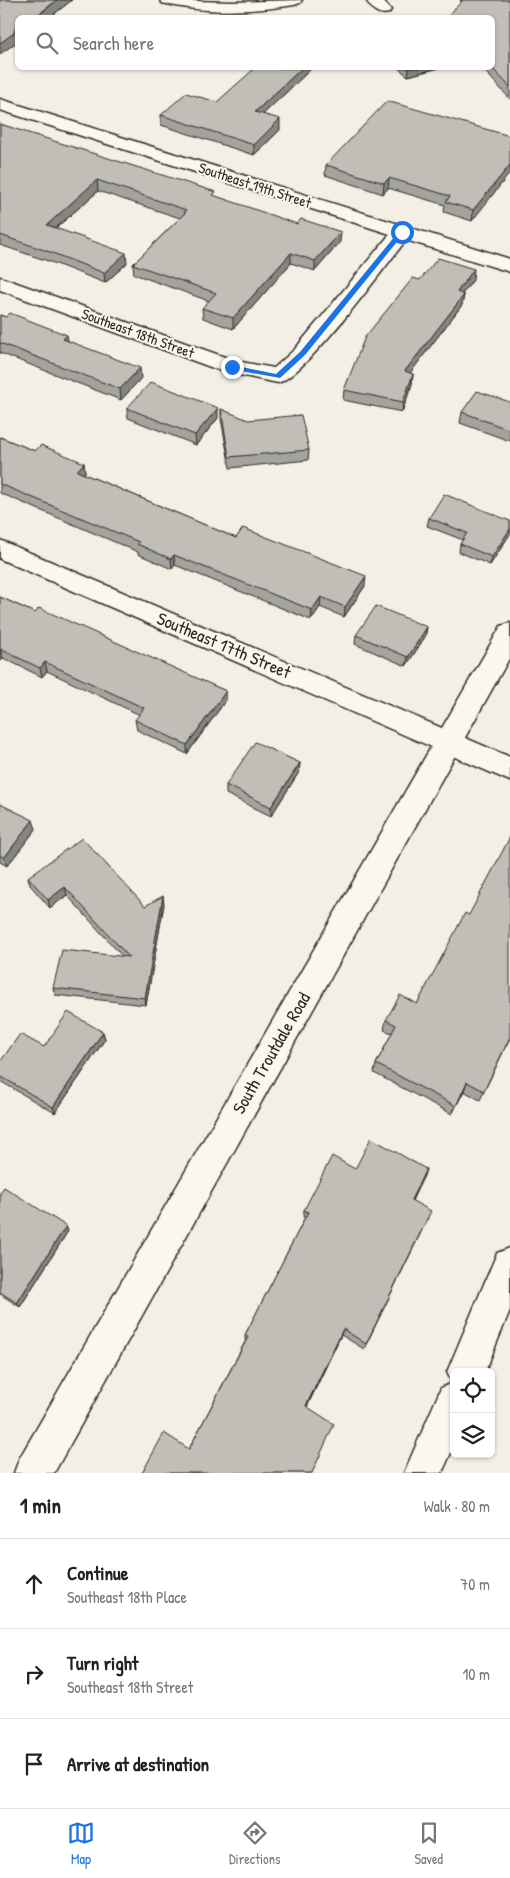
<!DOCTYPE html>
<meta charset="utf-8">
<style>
body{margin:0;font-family:"Patrick Hand",sans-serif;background:#f2f2f2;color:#222}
.controls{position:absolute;right:15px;bottom:15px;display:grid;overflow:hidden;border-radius:8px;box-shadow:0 1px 4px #0004}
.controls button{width:45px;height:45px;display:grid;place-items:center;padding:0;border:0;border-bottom:1px solid #e0e0e0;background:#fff;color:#222;font:25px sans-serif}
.stop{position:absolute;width:15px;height:15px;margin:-11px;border:4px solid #1a73e8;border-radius:50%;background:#fff}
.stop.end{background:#1a73e8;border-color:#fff;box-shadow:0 1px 5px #0008}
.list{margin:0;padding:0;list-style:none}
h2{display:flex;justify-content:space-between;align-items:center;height:65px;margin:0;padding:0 20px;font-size:21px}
h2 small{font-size:16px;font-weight:400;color:#767676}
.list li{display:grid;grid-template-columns:32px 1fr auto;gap:15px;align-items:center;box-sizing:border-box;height:90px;padding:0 20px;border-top:1px solid #e0e0e0}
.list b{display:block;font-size:19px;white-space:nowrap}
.list p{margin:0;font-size:16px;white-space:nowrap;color:#767676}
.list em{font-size:16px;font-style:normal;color:#767676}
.icon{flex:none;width:28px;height:28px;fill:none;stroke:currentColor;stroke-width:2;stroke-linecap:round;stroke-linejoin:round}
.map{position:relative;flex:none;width:510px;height:1473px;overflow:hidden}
.search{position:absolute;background:#fff;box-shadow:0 1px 4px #0004;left:15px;right:15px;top:15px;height:55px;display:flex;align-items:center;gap:12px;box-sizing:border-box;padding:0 18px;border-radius:8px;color:#767676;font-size:19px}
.sheet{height:335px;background:#fff}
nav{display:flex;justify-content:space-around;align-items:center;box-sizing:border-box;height:70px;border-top:1px solid #e0e0e0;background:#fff;font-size:14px;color:#767676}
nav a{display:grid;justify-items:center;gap:2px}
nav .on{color:#1a73e8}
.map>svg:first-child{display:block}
</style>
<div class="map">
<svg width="510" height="1473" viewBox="0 0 510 1473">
<rect width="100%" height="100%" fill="#f3efe4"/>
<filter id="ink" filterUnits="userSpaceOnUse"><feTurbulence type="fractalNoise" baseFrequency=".02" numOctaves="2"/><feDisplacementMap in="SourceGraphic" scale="10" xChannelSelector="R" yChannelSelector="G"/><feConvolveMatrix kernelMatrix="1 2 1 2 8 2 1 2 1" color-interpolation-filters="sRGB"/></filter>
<g filter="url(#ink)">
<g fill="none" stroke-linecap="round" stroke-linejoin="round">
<g stroke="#2b2b2b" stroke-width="3">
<path id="minor" d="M160,0L231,2L302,0L300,3L294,5C249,12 206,14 162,3Z
M366,0H383L391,10L389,13C377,16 372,9 366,0Z
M0,99L510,259V272L406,240C384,268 306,375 278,383L224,372L0,290V277L236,361L274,368L295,349L390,234L0,110Z
M0,540L510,757V781L0,559Z
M510,1248V1310L485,1372H454V1446L442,1473H404L441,1388L452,1383L447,1372L497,1253Z"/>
</g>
<g stroke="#2b2b2b" stroke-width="3">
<path id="secondary" d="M510,623V657L54,1473H14L19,1459L501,626Z"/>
</g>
<use href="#minor" fill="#fbf7ec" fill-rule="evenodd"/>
<use href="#secondary" fill="#fbf7ec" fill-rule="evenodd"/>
</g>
<path fill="#a5a39d" stroke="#2b2b2b" d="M0,0H72L49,18H18V35L16,43Z
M460,0H510V99L482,68H492Z
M312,68L263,114L280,130L254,155L161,125V115L217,102Z
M398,68H439L408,76Z
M0,124L216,197L340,242L315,271L291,263L233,329L203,318L202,308L209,301L134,274L133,264L180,218L98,191L56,228L127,263L105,283L51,262L0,245Z
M510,136L472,221L444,212L445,205L388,188L383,194L325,175L326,165Z
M420,280H473L462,294L464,295L462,305L410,373L413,374L412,384L402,412L343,400L344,390Z
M0,315L68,341L141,378L121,400L0,353Z
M510,402V441L460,423L462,412Z
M127,408L218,418L196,445L128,418Z
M221,409L309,450L308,460L230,468L221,419Z
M0,437L35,451L84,463L85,473L84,474L236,538L365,586L344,617L320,607L311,620L175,565L172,569L138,554V552L0,493Z
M429,518L510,521V534L490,565L459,552L460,544L463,540L427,526Z
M0,597L35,613L226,691V700L187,754L137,730L135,720L140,715L47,671L42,677L3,658L0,662Z
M427,627L425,637L406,666L355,644L356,635Z
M300,763L299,772L271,816L226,794V785Z
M0,804L36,829L7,866L0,862Z
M28,877L145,906L164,904L146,1005L55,995L53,988L123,957L67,895L50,908L30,885Z
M469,915L510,1038L480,1100L464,1091L452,1114L374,1073L376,1064L392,1033L384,1030L386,1020L417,1004Z
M103,1032L105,1039L55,1113L0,1081V1062L44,1047Z
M355,1169H426L412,1201L428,1218L364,1349L341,1335L307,1407L312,1473H142L189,1449L246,1340H245V1335L305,1218L303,1217L304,1210Z
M0,1193L66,1226L68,1231L20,1307L0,1294Z"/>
<path fill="#86857f" stroke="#2b2b2b" d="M57,0H72L49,18H35Z
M18,19V35L16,43L0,54V43Z
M302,68H312L255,122V112Z
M409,68H439L408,76Z
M280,119V130L254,155V145Z
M510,165V173L472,221L473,210Z
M389,178L388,188L383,194L384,183Z
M97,180L98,191L48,235L47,225Z
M341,232L340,242L315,271V261Z
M126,253L127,263L105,283L104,273Z
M291,253V263L233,329V318Z
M474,269L473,280L455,303L457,292Z
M464,295L462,305L404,381L405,371Z
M67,335L69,345L63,339Z
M140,368L141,378L121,400L120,389Z
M413,374L412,384L402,412L403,402Z
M218,408V418L196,445L195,435Z
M84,463L85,473L78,481L77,471Z
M510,529V534L490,565L492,557Z
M174,555L175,565L172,569L171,559Z
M366,576L365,586L344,617L345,607Z
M321,597L320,607L311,620L312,610Z
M427,627L425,637L406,666L408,657Z
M0,649L3,658L0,662Z
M45,662L47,671L42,677L40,668Z
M226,691V700L187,754V745Z
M300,763L299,772L271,816V807Z
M33,820L36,829L7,866L4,858Z
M65,887L67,895L50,908L48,900Z
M163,896L164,904L146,1005L145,998Z
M103,1032L105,1039L55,1113L53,1107Z
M467,1082L464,1091L452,1114L456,1106Z
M426,1169L424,1176L408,1208L411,1200Z
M66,1226L68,1231L20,1307L17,1303Z
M343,1329L341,1335L305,1410L306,1406Z"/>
<path fill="#c0beb6" stroke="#2b2b2b" d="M0,0H57L35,17L19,14L14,33L0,43Z
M463,0H510V87L492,68V18H446Z
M255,68H302L255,112L280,119L254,145L161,115L186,93L217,102Z
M387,101L510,136V165L473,210L446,202L450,196L389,178L384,183L326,165Z
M0,124L216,192L213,195L297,224L301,219L341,232L315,261L291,253L233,318L202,308L216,293L133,264L186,212H184L186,210L97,180L47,225L126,253L104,273L50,252L0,235Z
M438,258L474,269L457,292L464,295L405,371L413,374L403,402L344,390L365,337L413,278L420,280Z
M10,313L67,335L63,339L140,368L120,389L0,343V315L6,317Z
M151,382L218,408L195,435L127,408Z
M477,391L510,402V430L462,412Z
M221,409L248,420L301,415L309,450L229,457Z
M0,437L35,451L41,445L84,463L77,471L236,538L243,528L366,576L345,607L321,597L312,610L174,555L171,559L137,544L139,542L0,484Z
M444,494L510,521V529L492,557L460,544L467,533L429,518Z
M0,597L35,613L39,608L226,691L187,745L135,720L144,708L45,662L40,668L0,649Z
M376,606L427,627L408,657L356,635Z
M255,742L300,763L271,807L226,785Z
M0,804L33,820L4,858L0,855Z
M510,837V1037L484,1091L467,1082L456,1106L376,1064L396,1025L386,1020L400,995L417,1004L465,913L469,915Z
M82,838L145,906L163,896L145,998L53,988L62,950L129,957L65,887L48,900L28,877Z
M68,1012L103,1032L53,1107L0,1076V1062L20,1034L44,1047Z
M371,1138L426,1169L411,1200L431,1211L366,1344L343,1329L306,1406L334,1424L312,1473H290L289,1472L288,1473H142L164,1433L189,1449L248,1337L245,1335L308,1212L304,1210L332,1156L355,1169Z
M4,1187L66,1226L17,1303L0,1292V1193Z"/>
</g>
<path fill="#1a73e8" d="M400,230L405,232L305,355L280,378L230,369L229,367L232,365L276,374L300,352Z"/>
<g text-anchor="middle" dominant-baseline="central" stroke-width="4" stroke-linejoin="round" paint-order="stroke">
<g font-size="15" fill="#2b2b2b" stroke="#fbf7ec">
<text transform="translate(255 185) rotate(18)">Southeast 19th Street</text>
<text transform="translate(138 333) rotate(20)">Southeast 18th Street</text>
</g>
<g font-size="18" fill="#2b2b2b" stroke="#fbf7ec">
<text transform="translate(224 645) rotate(23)">Southeast 17th Street</text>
<text transform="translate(271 1053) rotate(-60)">South Troutdale Road</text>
</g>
</g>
</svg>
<div class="controls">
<button><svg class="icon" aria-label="locate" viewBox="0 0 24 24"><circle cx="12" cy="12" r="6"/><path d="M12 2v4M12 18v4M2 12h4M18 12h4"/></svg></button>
<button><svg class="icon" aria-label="layers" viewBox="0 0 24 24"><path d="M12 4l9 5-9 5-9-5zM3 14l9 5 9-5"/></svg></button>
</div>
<div class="stop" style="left:402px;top:232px"></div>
<div class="stop end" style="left:232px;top:367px"></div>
<div class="search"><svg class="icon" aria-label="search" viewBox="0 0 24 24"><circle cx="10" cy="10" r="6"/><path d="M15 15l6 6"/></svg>Search here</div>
</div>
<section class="sheet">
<h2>1 min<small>Walk · 80 m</small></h2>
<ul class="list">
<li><svg class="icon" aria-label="ahead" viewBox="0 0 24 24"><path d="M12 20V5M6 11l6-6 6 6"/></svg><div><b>Continue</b><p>Southeast 18th Place</p></div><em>70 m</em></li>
<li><svg class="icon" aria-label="right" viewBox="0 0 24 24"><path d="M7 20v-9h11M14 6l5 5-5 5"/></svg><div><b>Turn right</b><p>Southeast 18th Street</p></div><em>10 m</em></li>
<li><svg class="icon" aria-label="arrive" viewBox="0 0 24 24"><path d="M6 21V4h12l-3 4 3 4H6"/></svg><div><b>Arrive at destination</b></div></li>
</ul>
</section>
<nav>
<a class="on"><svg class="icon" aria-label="map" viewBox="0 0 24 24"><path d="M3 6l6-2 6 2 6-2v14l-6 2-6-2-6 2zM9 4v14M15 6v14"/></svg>Map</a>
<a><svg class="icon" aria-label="directions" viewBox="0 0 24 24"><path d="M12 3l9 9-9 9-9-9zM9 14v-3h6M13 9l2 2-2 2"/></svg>Directions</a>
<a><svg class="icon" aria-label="saved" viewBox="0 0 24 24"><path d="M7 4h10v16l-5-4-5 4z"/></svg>Saved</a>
</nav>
